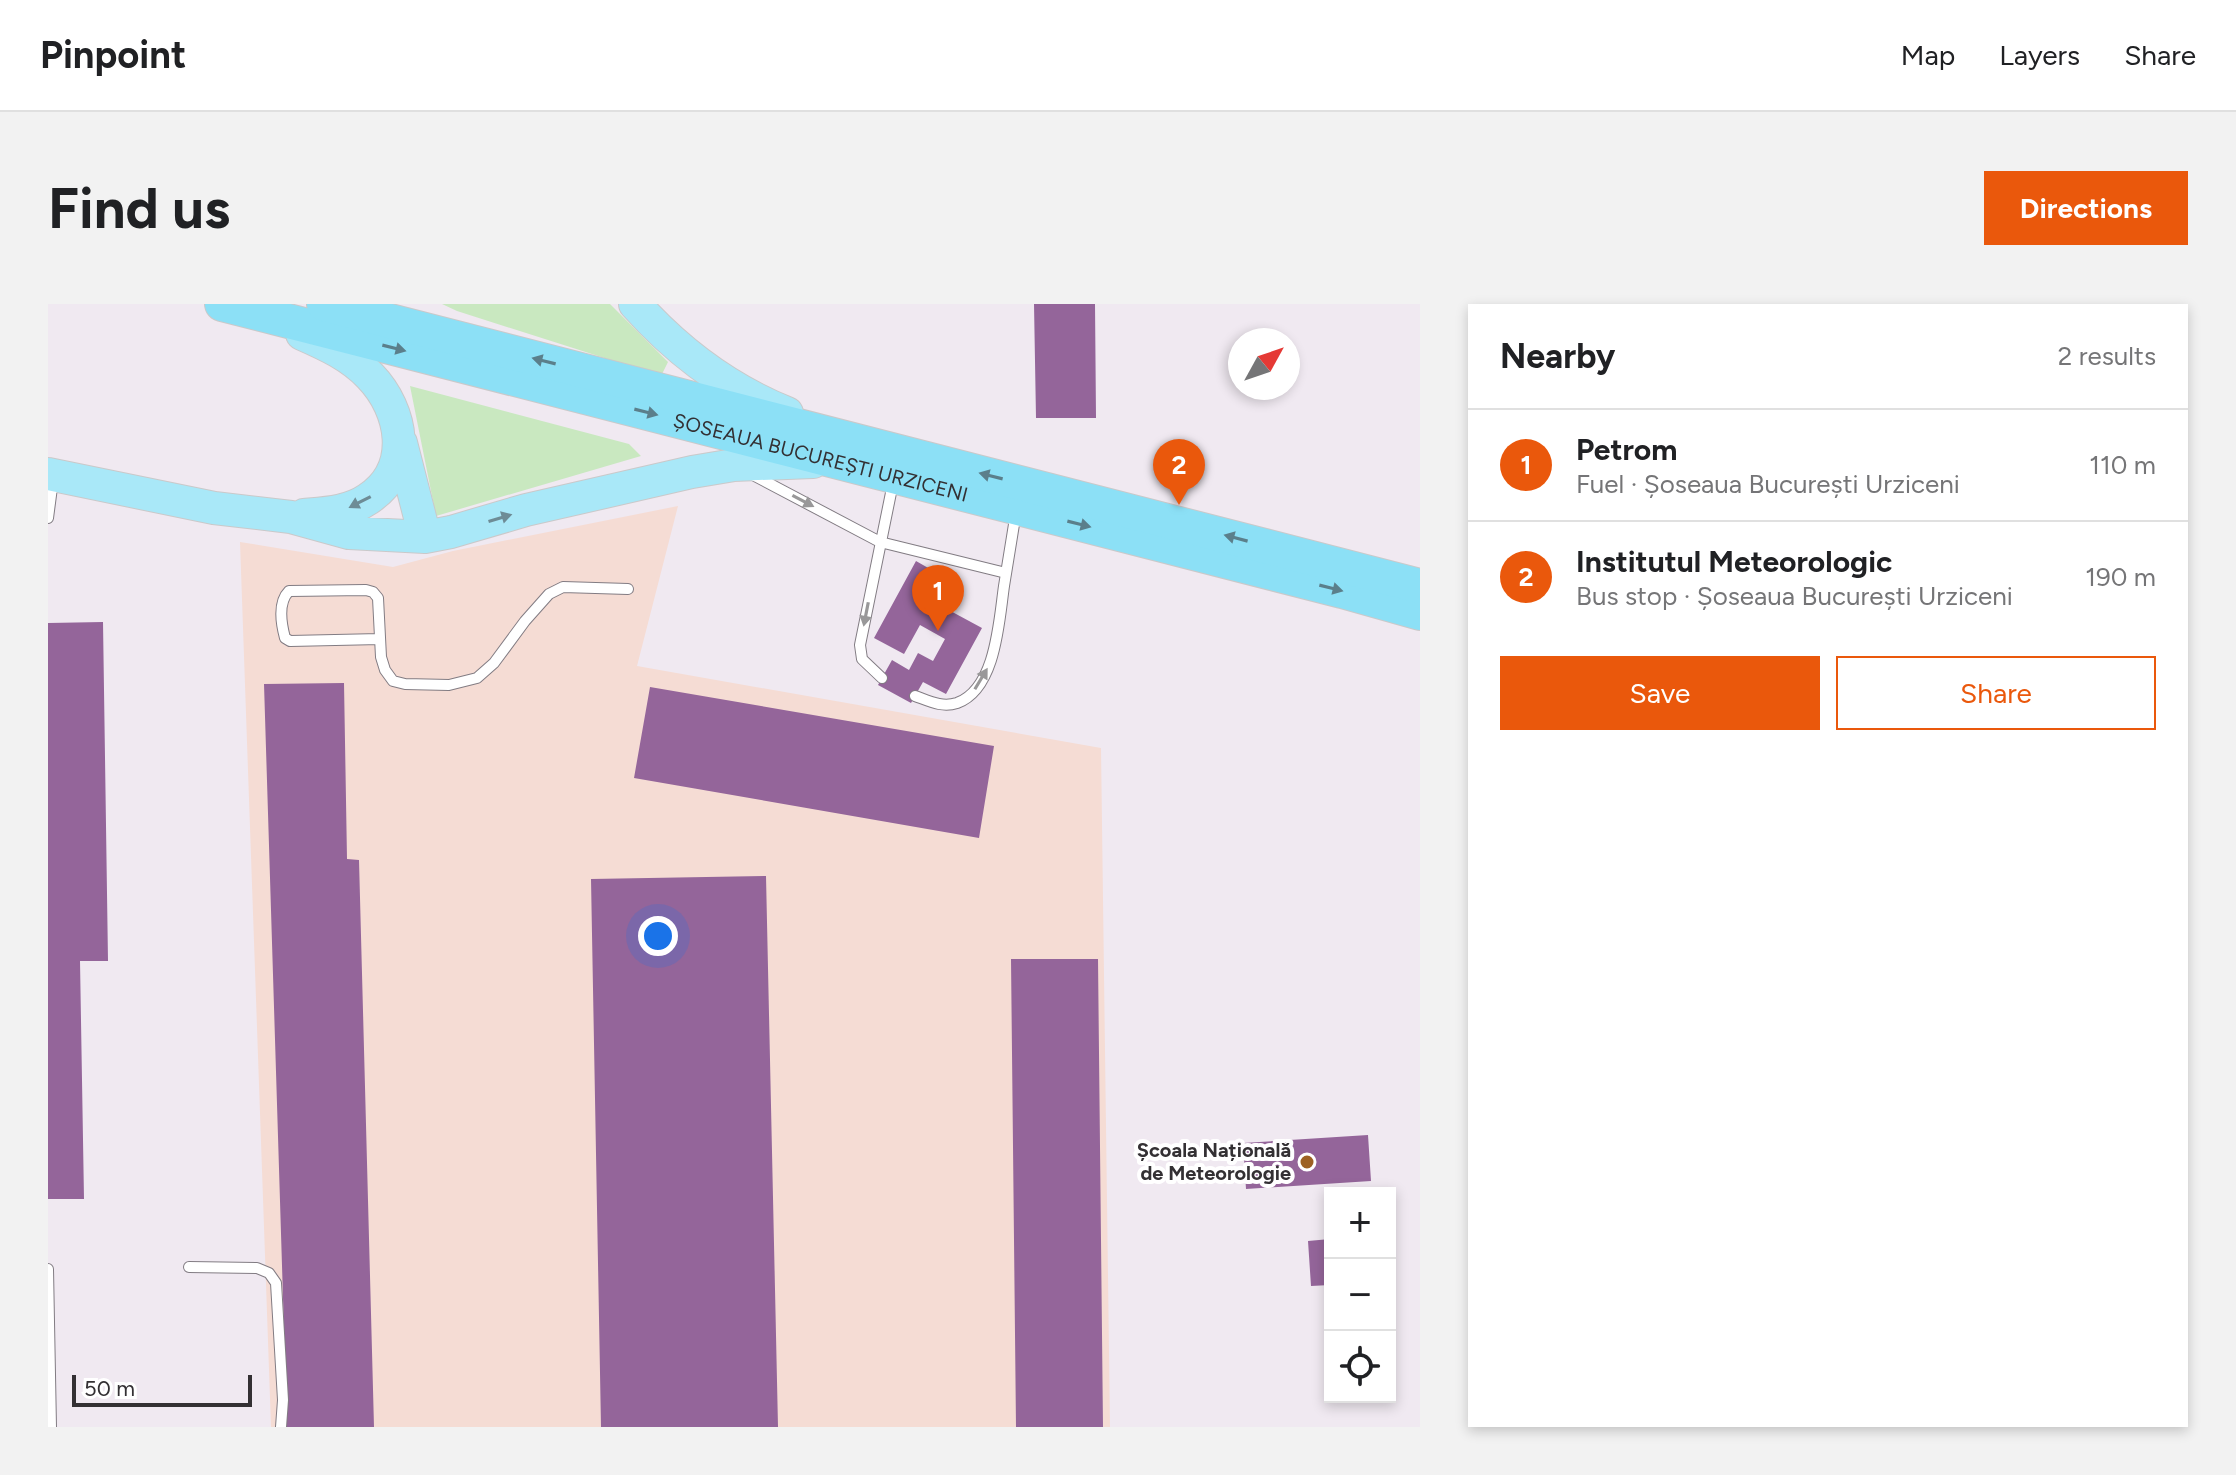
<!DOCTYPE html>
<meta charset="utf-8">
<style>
body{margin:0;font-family:Figtree,sans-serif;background:#f2f2f2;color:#202124}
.controls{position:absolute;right:24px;bottom:24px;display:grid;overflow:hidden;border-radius:0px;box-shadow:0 4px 12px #0003}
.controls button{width:72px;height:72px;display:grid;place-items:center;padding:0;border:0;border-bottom:2px solid #e0e0e0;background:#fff;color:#202124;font:40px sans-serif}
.compass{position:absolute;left:1180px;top:24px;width:72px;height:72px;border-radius:50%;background:#fff;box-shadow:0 4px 12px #0003;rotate:50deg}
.scale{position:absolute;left:24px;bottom:20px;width:180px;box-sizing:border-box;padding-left:8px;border:4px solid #333033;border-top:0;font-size:22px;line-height:28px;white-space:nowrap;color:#333033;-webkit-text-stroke:6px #fff;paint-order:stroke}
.you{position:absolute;left:610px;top:632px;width:28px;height:28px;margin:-20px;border:6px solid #fff;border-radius:50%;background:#1a73e8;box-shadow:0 0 0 12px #1a73e833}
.badge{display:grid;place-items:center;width:52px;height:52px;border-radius:50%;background:#ea580c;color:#fff;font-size:26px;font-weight:700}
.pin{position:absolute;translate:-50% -66px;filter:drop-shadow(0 2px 4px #0008)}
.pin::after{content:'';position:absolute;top:42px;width:28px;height:24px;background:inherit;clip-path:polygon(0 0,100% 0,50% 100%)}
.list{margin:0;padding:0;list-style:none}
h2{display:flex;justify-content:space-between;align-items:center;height:104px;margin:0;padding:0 32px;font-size:34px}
h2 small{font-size:26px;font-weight:400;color:#757577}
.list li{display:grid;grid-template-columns:52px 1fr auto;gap:24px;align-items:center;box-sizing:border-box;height:112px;padding:0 32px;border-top:2px solid #e0e0e0}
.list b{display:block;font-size:30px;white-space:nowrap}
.list p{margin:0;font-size:26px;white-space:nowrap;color:#757577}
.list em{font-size:26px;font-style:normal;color:#757577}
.actions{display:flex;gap:16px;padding:24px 32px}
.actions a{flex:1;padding:18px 0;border:2px solid #ea580c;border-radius:0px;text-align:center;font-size:28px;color:#ea580c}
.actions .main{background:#ea580c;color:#fff}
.icon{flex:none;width:44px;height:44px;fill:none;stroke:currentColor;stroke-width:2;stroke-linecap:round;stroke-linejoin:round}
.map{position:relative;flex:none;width:1372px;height:1123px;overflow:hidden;border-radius:0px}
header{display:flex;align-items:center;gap:48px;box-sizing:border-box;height:112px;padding:0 40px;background:#fff;border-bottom:2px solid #e0e0e0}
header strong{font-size:38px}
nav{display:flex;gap:44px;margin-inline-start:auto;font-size:28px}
.intro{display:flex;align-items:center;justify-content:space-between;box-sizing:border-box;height:192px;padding:0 48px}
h1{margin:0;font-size:56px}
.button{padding:20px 36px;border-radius:0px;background:#ea580c;color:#fff;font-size:28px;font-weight:700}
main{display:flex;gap:48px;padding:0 48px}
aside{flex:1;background:#fff;border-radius:0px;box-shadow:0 4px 12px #0003}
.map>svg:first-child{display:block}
</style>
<header>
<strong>Pinpoint</strong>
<nav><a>Map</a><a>Layers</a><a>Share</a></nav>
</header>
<div class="intro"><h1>Find us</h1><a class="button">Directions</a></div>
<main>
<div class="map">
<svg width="1372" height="1123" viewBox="0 0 1372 1123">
<rect width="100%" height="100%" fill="#f0e9f1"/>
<path fill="#f5dcd4" d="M630,202L589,362L1053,444L1062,1123H223L192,238L345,263L405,247Z"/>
<path fill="#c9e8c0" d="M394,0H562L620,58L613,72L409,7Z
M362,82L581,140L593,152L388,212Z"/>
<path fill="#94659a" d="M986,0H1047L1048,114H988Z
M868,257L896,273L884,297L934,324L898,390L875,378L863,399L830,381L844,356L861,366L870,349L885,357L897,335L872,321L856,350L826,334Z
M55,318L60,657H32L36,895H0V319Z
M296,379L299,555L311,556L326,1123H239L216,380Z
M602,383L946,442L931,534L586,474Z
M718,572L730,1123H553L543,575Z
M963,655H1050L1055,1123H968Z
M1320,831L1323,877L1198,885L1195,839Z
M1282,935V981L1263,982L1260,937Z"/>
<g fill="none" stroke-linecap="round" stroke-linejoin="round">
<g stroke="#827c83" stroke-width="12">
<path id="service" d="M705,171L832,238L958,269
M0,214L5,176
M332,335L242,337L237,334C233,319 230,298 241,287L318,286L325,288L330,294L333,353L337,366L345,377L357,380L401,381L429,374L446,359L477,317L501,290L515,283L580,285
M834,374L814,355L812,341L845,179
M867,392C881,397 894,404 909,399C948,385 951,317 956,282C960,258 964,233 968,208
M141,963L209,964L221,969L228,979L235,1096L233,1123
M0,965L3,1123"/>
</g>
<g stroke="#cac9ca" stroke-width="34">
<path id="primary" d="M587,0C630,48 679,85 739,109
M254,30C279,41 303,52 322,72C355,106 366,165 320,195C301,208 278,209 256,211
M353,139L377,233
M0,170L166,204L243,213L301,229L377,233L403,228L478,206L644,168L686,161L765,158"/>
</g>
<g stroke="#cac9ca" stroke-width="36">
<g id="trunk">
<path id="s1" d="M174,0L1294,287L1372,309"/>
<path d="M276,0L1372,282"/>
</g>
</g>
<use href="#service" stroke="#fff" stroke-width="10"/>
<use href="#primary" stroke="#a9e8f8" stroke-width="32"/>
<use href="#trunk" stroke="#8ce0f6" stroke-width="34"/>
</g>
<defs><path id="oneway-solid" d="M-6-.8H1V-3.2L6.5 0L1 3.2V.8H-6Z" transform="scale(2)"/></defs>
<g fill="#5b7f8b">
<use href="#oneway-solid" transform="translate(346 44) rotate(14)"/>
<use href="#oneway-solid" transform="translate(496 57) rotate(-166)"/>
<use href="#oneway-solid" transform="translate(598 108) rotate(14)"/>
<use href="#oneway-solid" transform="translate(943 172) rotate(-166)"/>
<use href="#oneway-solid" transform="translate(1031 220) rotate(14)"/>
<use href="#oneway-solid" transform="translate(1188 234) rotate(-165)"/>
<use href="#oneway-solid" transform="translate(1283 284) rotate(14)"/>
</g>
<g fill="#999899">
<use href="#oneway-solid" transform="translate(755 197) rotate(28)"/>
<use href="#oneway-solid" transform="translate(818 310) rotate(101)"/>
<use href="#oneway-solid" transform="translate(933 375) rotate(-59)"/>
</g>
<g fill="#6e8c96">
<use href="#oneway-solid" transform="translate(312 198) rotate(153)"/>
<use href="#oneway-solid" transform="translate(452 214) rotate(-17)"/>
</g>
<circle fill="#9d6123" stroke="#fff" stroke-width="3" cx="1259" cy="858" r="8"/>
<g text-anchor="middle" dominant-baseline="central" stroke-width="8" stroke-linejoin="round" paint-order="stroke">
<g font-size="20" fill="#333033" stroke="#fff">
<text stroke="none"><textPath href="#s1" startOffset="618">ȘOSEAUA BUCUREȘTI URZICENI</textPath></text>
</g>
<g font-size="20" font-weight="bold" fill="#333033" stroke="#fff" text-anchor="end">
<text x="1243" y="846">Școala Națională<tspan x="1243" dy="23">de Meteorologie</tspan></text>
</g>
</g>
</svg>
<div class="controls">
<button>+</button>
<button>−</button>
<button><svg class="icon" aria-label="locate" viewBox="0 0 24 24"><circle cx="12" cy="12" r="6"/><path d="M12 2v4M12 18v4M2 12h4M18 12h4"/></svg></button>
</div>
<svg class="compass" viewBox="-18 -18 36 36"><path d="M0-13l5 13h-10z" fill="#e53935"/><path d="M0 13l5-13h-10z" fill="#757577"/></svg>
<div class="scale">50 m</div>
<div class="you"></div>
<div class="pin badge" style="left:890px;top:327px">1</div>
<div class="pin badge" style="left:1131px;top:201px">2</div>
</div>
<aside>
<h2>Nearby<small>2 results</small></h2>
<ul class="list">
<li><span class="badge">1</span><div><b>Petrom</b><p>Fuel · Șoseaua București Urziceni</p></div><em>110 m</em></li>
<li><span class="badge">2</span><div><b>Institutul Meteorologic</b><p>Bus stop · Șoseaua București Urziceni</p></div><em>190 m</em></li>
</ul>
<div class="actions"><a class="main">Save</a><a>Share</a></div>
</aside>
</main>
